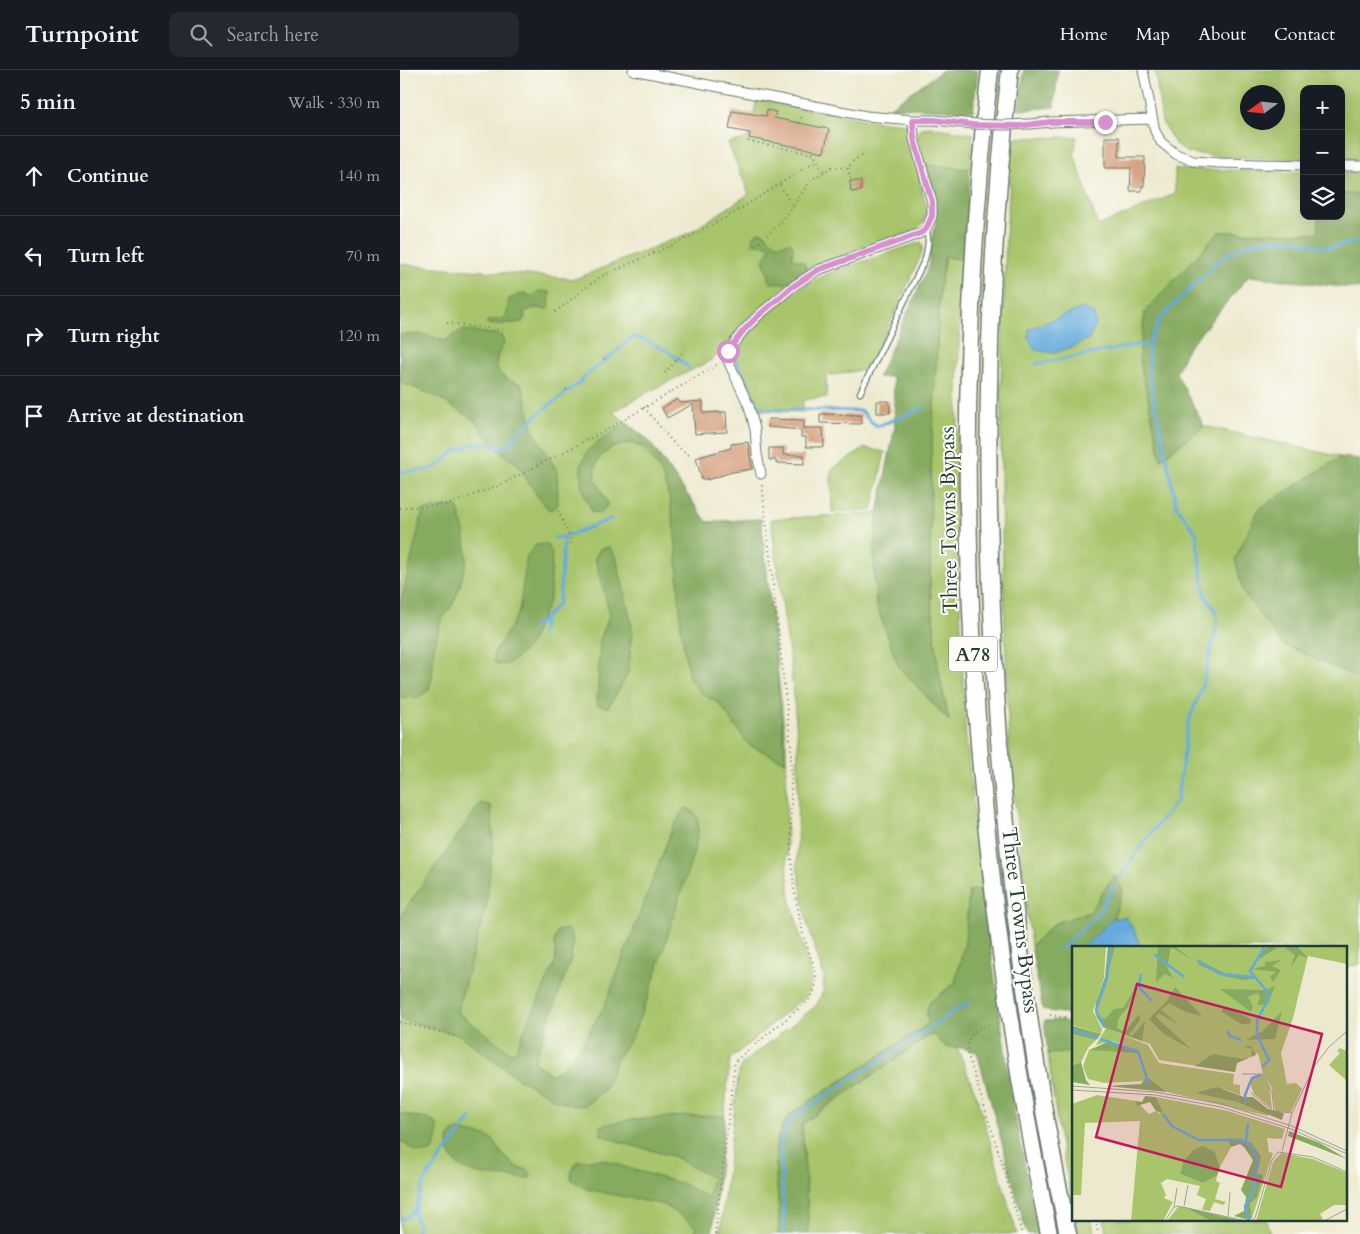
<!DOCTYPE html>
<meta charset="utf-8">
<style>
body{margin:0;font-family:Cardo,serif;background:#242831;color:#f1f3f6}
.controls{position:absolute;right:15px;top:15px;display:grid;overflow:hidden;border-radius:10px;box-shadow:0 5px 20px #0002}
.controls button{width:45px;height:45px;display:grid;place-items:center;padding:0;border:0;border-bottom:1px solid #363941;background:#171b24;color:#f1f3f6;font:25px sans-serif}
.compass{position:absolute;left:840px;top:15px;width:45px;height:45px;border-radius:50%;background:#171b24;box-shadow:0 5px 20px #0002;rotate:255deg}
.stop{position:absolute;width:15px;height:15px;margin:-11px;border:4px solid #d690ce;border-radius:50%;background:#fff}
.stop.end{background:#d690ce;border-color:#fff;box-shadow:0 1px 5px #0008}
.list{margin:0;padding:0;list-style:none}
h2{display:flex;justify-content:space-between;align-items:center;height:65px;margin:0;padding:0 20px;font-size:21px}
h2 small{font-size:16px;font-weight:400;color:#9ea1a6}
.list li{display:grid;grid-template-columns:32px 1fr auto;gap:15px;align-items:center;box-sizing:border-box;height:80px;padding:0 20px;border-top:1px solid #363941}
.list b{display:block;font-size:19px;white-space:nowrap}
.list em{font-size:16px;font-style:normal;color:#9ea1a6}
.icon{flex:none;width:28px;height:28px;fill:none;stroke:currentColor;stroke-width:2;stroke-linecap:round;stroke-linejoin:round}
.map{position:relative;flex:none;width:960px;height:1164px;overflow:hidden}
header{display:flex;align-items:center;gap:30px;box-sizing:border-box;height:70px;padding:0 25px;background:#171b24;border-bottom:1px solid #363941}
header strong{font-size:24px}
nav{display:flex;gap:28px;margin-inline-start:auto;font-size:18px}
.search{width:350px;height:45px;background:#242831;display:flex;align-items:center;gap:12px;box-sizing:border-box;padding:0 18px;border-radius:10px;color:#9ea1a6;font-size:19px}
main{display:flex}
aside{flex:1;background:#171b24}
.map>svg:first-child{display:block}
</style>
<header>
<strong>Turnpoint</strong>
<div class="search"><svg class="icon" aria-label="search" viewBox="0 0 24 24"><circle cx="10" cy="10" r="6"/><path d="M15 15l6 6"/></svg>Search here</div>
<nav><a>Home</a><a>Map</a><a>About</a><a>Contact</a></nav>
</header>
<main>
<aside>
<h2>5 min<small>Walk · 330 m</small></h2>
<ul class="list">
<li><svg class="icon" aria-label="ahead" viewBox="0 0 24 24"><path d="M12 20V5M6 11l6-6 6 6"/></svg><div><b>Continue</b></div><em>140 m</em></li>
<li><svg class="icon" aria-label="left" viewBox="0 0 24 24"><path d="M17 20v-9H6M10 6l-5 5 5 5"/></svg><div><b>Turn left</b></div><em>70 m</em></li>
<li><svg class="icon" aria-label="right" viewBox="0 0 24 24"><path d="M7 20v-9h11M14 6l5 5-5 5"/></svg><div><b>Turn right</b></div><em>120 m</em></li>
<li><svg class="icon" aria-label="arrive" viewBox="0 0 24 24"><path d="M6 21V4h12l-3 4 3 4H6"/></svg><div><b>Arrive at destination</b></div></li>
</ul>
</aside>
<div class="map">
<svg width="960" height="1164" viewBox="0 0 960 1164">
<rect width="100%" height="100%" fill="#fdfcf7"/>
<filter id="ink" filterUnits="userSpaceOnUse"><feTurbulence type="fractalNoise" baseFrequency=".02" numOctaves="2"/><feDisplacementMap in="SourceGraphic" scale="10" xChannelSelector="R" yChannelSelector="G"/><feConvolveMatrix kernelMatrix="1 2 1 2 8 2 1 2 1" color-interpolation-filters="sRGB"/></filter>
<filter id="wash" filterUnits="userSpaceOnUse"><feTurbulence type="fractalNoise" baseFrequency=".0096" numOctaves="4" result="noise"/><feDisplacementMap in="SourceGraphic" scale="20" xChannelSelector="R" yChannelSelector="G"/><feGaussianBlur stdDeviation="1.12" result="paint"/><feColorMatrix in="noise" values="0 0 0 0 0 0 0 0 0 0 0 0 0 0 0 0 0 1.4 0 .05"/><feComposite in="paint" operator="in"/></filter>
<g filter="url(#wash)">
<rect width="100%" height="100%" fill="#ede9cf"/>
<path fill="#a8c56c" stroke="#648150" fill-rule="evenodd" d="M755,0H960V90L941,89V19H904V89L829,87L788,83L776,75L762,52ZM848,22H878V52H848Z
M357,29L472,51L507,54L527,140L523,153L516,160L412,197L397,206L342,253L324,280L308,292L242,325L213,342L248,370L307,452L361,449L386,675L387,797L390,828L409,898L411,912L407,925L330,989L312,1164H0V194L175,209L289,163L349,124L328,73L346,69V67H349Z
M532,57L573,64L570,99L525,95L517,63L521,58Z
M677,67L674,84L698,156L775,124V99L904,102V146H919V163L819,162L745,242L761,388L804,356L941,387L859,439L881,573L960,609V894L946,897V878H741L735,862L726,848H713L723,820L690,842L655,853L631,876L609,679L601,431V313L606,167L613,68Z
M941,103L960,104V124H941Z
M521,172L523,175L521,185L472,292L461,300L426,306L427,327L403,330V342L355,340L348,318L333,288L334,279L359,251L406,214L432,202Z
M545,186L551,188L565,189L560,225L557,384L559,510L565,659L582,819L569,821L565,873L555,913L529,933L527,943L529,954L392,1043C361,1076 384,1123 378,1164H320L339,1000L343,993L416,936L423,922L424,907L407,853L397,796L398,675L391,599L371,449L478,443L474,485L476,534L499,597L549,650L538,598L530,516L531,393L540,215Z
M465,378L485,382L472,440L432,442L431,400Z
M534,965L546,977H557L578,1030L617,1164H409L402,1054L529,966Z
M674,981V1139L659,1066L648,984Z
M676,1150H692L694,1164H679Z
M704,1150H866L870,1164H706Z"/>
<path fill="#86aa60" stroke="#52744a" d="M543,0H578L573,41L490,37Z
M624,0H658L654,37L619,40Z
M525,95L570,99L565,189L550,188L545,186L540,215L531,393L530,516L538,598L549,651L499,597L476,534L474,485L478,443L495,356L493,307H478L528,198L533,162L536,153V139Z
M941,124H960V219L849,206L787,279L776,303L804,356L761,389L739,287L745,242L819,162L918,163L919,146H941Z
M358,162H363C373,171 374,178 390,172L393,176L392,188L404,192L407,200L387,213H371L363,190L369,182L370,178L367,175L355,174L352,171L354,166Z
M138,221L150,222L149,239L134,238L124,242L125,247L122,252L90,255L86,252C107,246 106,254 109,229L124,223L132,227Z
M62,260L101,265L104,274C95,287 92,300 107,309C112,312 117,312 122,315L133,360L157,401L158,435L153,439H148L136,424L117,393L109,389L88,369L76,351L37,327L0,312V265L23,264L45,271Z
M228,354L248,370L307,452L361,449L386,692L349,675L319,633L301,623L289,608L281,559L276,475L270,430L261,401L244,378L231,373L212,377L200,387L195,398V409L208,434L201,443L192,442L181,415V395L188,380L209,364Z
M941,387L960,389V609L881,573L843,522L835,489L859,439Z
M57,436L64,461L67,490L59,519L52,536L41,550L34,578L32,608L28,621L17,628L0,627V536L23,440Z
M147,474L152,483L150,529L129,576L117,588L107,594L99,595L94,592V583L119,542L127,486L136,475Z
M209,477L216,487L232,555L229,600L224,611L208,638L197,635L200,570L210,544L195,488L200,479Z
M81,733L91,736L93,768L87,832L57,942L112,984L116,979L156,891L154,873L157,861L168,859L173,869L171,889L134,992L151,1004L161,1000L179,979L205,935L273,757L282,742L286,738C304,743 298,764 295,778L250,922L232,967L216,990L204,1020L186,1035L173,1036L156,1030L116,1007L60,965L0,949V851L8,835Z
M714,805L723,820L713,848L683,878H674V887L669,902L674,909V945L643,940L631,876L655,853L690,842Z
M582,819L612,1030L638,1164H627L577,982L557,977H546L534,965L528,966L402,1054L409,1164H378C384,1123 361,1076 392,1043L528,954L527,943L529,933L555,913L565,873L569,821Z
M662,950L674,956V981L648,984L644,951Z
M0,1044L28,1049L37,1054C38,1063 38,1073 32,1081C20,1087 10,1078 0,1070Z
M287,1046H325L312,1164H295L296,1157L283,1147L265,1135L186,1119L171,1109V1101L178,1091L202,1089L231,1099L283,1114L308,1128L312,1108L273,1086L223,1073L201,1065L200,1056L227,1050Z
M58,1060L86,1066L93,1070L103,1085L116,1097L128,1100L131,1105L130,1108C123,1110 115,1107 107,1107C86,1106 49,1104 48,1074C47,1067 52,1063 58,1060Z"/>
<path fill="#65aadb" stroke="#427488" d="M683,238L694,244L696,255L689,269L673,277L653,283L635,280L628,269L629,259Z
M726,847L735,862L741,878H683L713,848Z"/>
<g fill="none" stroke-linecap="round" stroke-linejoin="round">
<path stroke="#65aadb" stroke-width="3" d="M336,290L358,335L365,339L462,341L471,352L478,356L524,338
M636,294L748,273
M0,402L25,400L36,397L55,381L78,373H86L94,377L107,376L111,374L116,365L142,341L179,313L187,304L204,292L233,267C255,271 273,284 289,298
M154,468L164,467L211,449
M133,558L144,549L159,533L164,467
M141,566L144,550
M719,808L743,773L777,731L788,653L801,620L817,554V545L814,538L805,526L796,463L777,437L749,306V273L760,249L814,195L833,181L847,174L869,169L893,170L929,178L960,171
M661,879L692,850L701,839L714,815
M14,1142L18,1156L16,1164
M0,1149L6,1148L15,1140L25,1110L71,1048
M384,1164V1149L380,1073L387,1055L399,1043L569,932"/>
</g>
<g id="blocks">
<path fill="#d29874" d="M367,40L376,42L374,48L429,59L424,82L349,68L350,63L329,59L332,41L366,46Z
M705,67H719V87H745L744,116H742V121H730L731,98H705Z
M450,111H461V121L451,122Z
M278,329L280,333L303,331V343L326,342L327,362L295,364L293,334L267,348L262,338Z
M477,331H489L490,343H477Z
M420,344L461,345V354L420,353Z
M369,349L404,350V358H402H423L424,377H406V367H401V360L368,357Z
M348,372L352,399L332,402L307,410V408L302,410L296,388L331,378V374Z
M369,378H383V385H404V394L376,393V390H369Z"/>
</g>
</g>
<g filter="url(#ink)">
<use href="#blocks" fill-opacity="0" stroke="#67796a" stroke-width="1"/>
<g fill="none" stroke-linecap="round" stroke-linejoin="round">
<g stroke="#67796a" stroke-width="7">
<path id="lane" d="M460,323L525,189C527,180 530,169 526,160"/>
</g>
<g stroke="#67796a" stroke-width="11">
<path id="street" d="M233,0L466,46L513,50
M743,0L755,61L761,72L776,84L793,91L820,93L904,95
M650,52L751,49
M941,96H960
M361,404L357,384L355,359L349,336L330,295L327,288L328,281L343,261L359,245L392,217L418,200L521,163L526,159L532,146V132L514,69L513,50H535"/>
</g>
<g stroke="#67796a" stroke-width="19">
<path id="highway" d="M590,0C545,387 570,783 649,1164
M610,0C589,179 584,360 592,540C600,750 624,959 668,1164"/>
</g>
<path stroke="#67796a" stroke-width="2" stroke-dasharray="1 4" stroke-linecap="butt" d="M400,53L402,44
M348,71L413,84L424,101
M448,98L451,110
M380,115L393,137
M352,179L383,150L411,110L432,97L448,98L454,90L464,85
M155,242L200,207L284,170L334,143L417,90
M47,253L103,260
M204,288L207,291
M265,303L286,279
M166,319L169,323
M244,337L275,375L289,385
M0,438L49,434L98,416L212,357L320,293
M158,441L170,467L171,474
M650,945L674,949
M0,952L58,967
M589,955C574,958 567,967 567,982L602,1093L622,1164
M696,1150L698,1164
M315,1164L335,991L408,931L413,924L416,914V903L403,864L394,821L391,787V677L362,414"/>
<use href="#lane" stroke="#fff" stroke-width="4.5"/>
<use href="#street" stroke="#fff" stroke-width="9"/>
<use href="#highway" stroke="#fff" stroke-width="16"/>
<g stroke="#67796a" stroke-width="11" stroke-linecap="butt">
<path id="street-bridge" d="M535,50C576,55 609,57 650,52"/>
</g>
<use href="#street-bridge" stroke="#fff" stroke-width="9"/>
</g>
</g>
<g fill="none" stroke-linecap="round" stroke-linejoin="round" filter="url(#ink)">
<path stroke="#d690ce" stroke-width="6" d="M328,281L343,261L359,245L392,217L418,200L521,163L526,159L532,146V132L514,69L513,50H535L573,55L619,56L650,52H705"/>
</g>
<g text-anchor="middle" dominant-baseline="central" stroke-width="4" stroke-linejoin="round" paint-order="stroke">
<rect fill="#fdfcf7" stroke="#62766e" stroke-width="1" x="549" y="566.5" width="48" height="35" rx="4"/>
<g font-size="20" font-weight="bold" fill="#1f3d34">
<text x="573" y="584">A78</text>
</g>
<g font-size="21" fill="#1f3d34" stroke="#fdfcf7">
<text transform="translate(549 450) rotate(-91)">Three Towns Bypass</text>
<text transform="translate(620 850) rotate(83)">Three Towns Bypass</text>
</g>
</g>
<g transform="translate(672 876)">
<rect width="275" height="275" fill="#ede9cf"/>
<path d="M0,0H34L32,32L21,65L30,83L29,88L0,79ZM37,0H275V18L236,10L221,72L209,107L215,138L224,137L230,143L219,166L203,165L200,142L191,128L186,107L165,117L163,126L87,114L78,98L31,81L23,65L35,31ZM34,82L76,99L87,117L162,128L161,138L168,139V149L152,143L124,147L165,156L193,165L197,167L196,170L95,146L75,131L66,104L41,95L24,99ZM0,88L24,94L16,102L9,116L0,120ZM268,102L275,105V135L257,119L268,107L265,105ZM48,103L65,107L74,131L71,135L32,137L16,133L11,120L17,104ZM191,129L198,143L200,163L182,148L178,137L181,130ZM25,149L64,155L77,168L84,165L88,168L84,151L156,165L213,183L210,193L195,192L197,206L201,207L180,272L178,257L190,229L185,227L179,196L156,193L159,201L148,221L143,206L121,204L111,216L108,228L131,237L145,230L144,235L148,237L143,253L154,256L151,259L142,256L138,265L130,264L134,253L125,249L128,240L95,233L89,237L94,249L92,252L101,256L91,275H59L68,175L13,177L9,249H0V158ZM209,207L241,213L275,227V259H262L248,268L251,273L247,275H184L201,216ZM106,261H112L139,275H95Z" fill="#a8c56c"/>
<path d="M36,0H43L35,31L23,64L25,70L33,73L42,63L51,62L64,41L56,61L46,73L45,82L53,86L67,68L68,74L57,89L60,90L73,75L70,95L31,81L24,70L23,65L24,56L33,31ZM86,0H102L121,14L99,1L95,21L101,32L93,28L84,36ZM198,0L205,2L182,16L188,7ZM225,0L236,12L227,9L219,21L223,9L213,2ZM125,13L152,27L185,32L173,34L152,30L127,19ZM210,14L200,20L209,24L201,36L198,30L205,26L180,23L193,20V16ZM203,40L196,58L185,59L188,52L186,47L176,51L181,60L179,66L148,43L193,44ZM103,41L130,70L114,66L97,57L89,64L106,78L86,67L84,71L119,103L92,88L77,73L94,56ZM151,60L179,73L178,78H169L150,66ZM210,65L203,93L174,94L191,85ZM0,79L1,80L29,88L24,94L0,88ZM38,95L66,104L75,131L95,146L35,140L69,138L74,131L65,107L17,104ZM171,100H179L184,109L165,117L163,126L123,120L141,108L170,113L179,111L180,103ZM9,116L14,134L18,139L0,136V120ZM145,141L172,151H181L196,163L212,167L210,174L165,156L123,147ZM73,150L84,151L91,167L84,165L78,156L65,160L64,155L70,156ZM217,185L248,197L275,213L216,190ZM155,192L179,196L189,211L185,227L191,229L185,251L178,257L180,272L177,274L162,270L172,265L174,251L169,244L181,214L172,201L168,198L159,201ZM131,200L143,206L148,221L145,230L131,237L108,228L111,216L121,204ZM112,261L170,275H139Z" fill="#86aa60"/>
<path fill="none" stroke="#65aadb" stroke-width="2.5" d="M82,8L112,31M125,14L148,28L182,31M69,28L67,41L80,55M32,81L24,64L35,33L39,0M0,84L26,92M155,85L158,90L169,94M28,93L66,105L77,139M190,121L197,114L185,89V75L198,49L178,25L193,0M174,157L173,149L180,132L189,129M91,168L100,180L127,194H169L178,198L186,215L181,246L173,260L177,275M174,195L176,177"/>
<path fill="none" stroke="#9ba491" stroke-width="1" d="M170,128H191L200,146L202,165L220,167L210,205M0,140L83,146L150,158L220,180L275,205M0,144L83,149L149,161L219,183L275,208M179,147L201,165M220,167L243,119L257,101L275,85M112,260L116,239M102,261L105,242M156,271L158,246M93,275L102,261L106,260L174,275M179,275L183,272L200,214L206,206L241,211L275,226M252,275L275,263"/>
<path fill="#c2185b" fill-opacity="0.15" stroke="#c2185b" stroke-width="2.5" d="M65,38L250,88L209,241L24,191Z"/>
<rect width="275" height="275" fill="none" stroke="#1f3d34" stroke-width="2.5"/>
</g>
</svg>
<div class="controls">
<button>+</button>
<button>−</button>
<button><svg class="icon" aria-label="layers" viewBox="0 0 24 24"><path d="M12 4l9 5-9 5-9-5zM3 14l9 5 9-5"/></svg></button>
</div>
<svg class="compass" viewBox="-18 -18 36 36"><path d="M0-13l5 13h-10z" fill="#e53935"/><path d="M0 13l5-13h-10z" fill="#9ea1a6"/></svg>
<div class="stop" style="left:328px;top:281px"></div>
<div class="stop end" style="left:705px;top:52px"></div>
</div>
</main>
